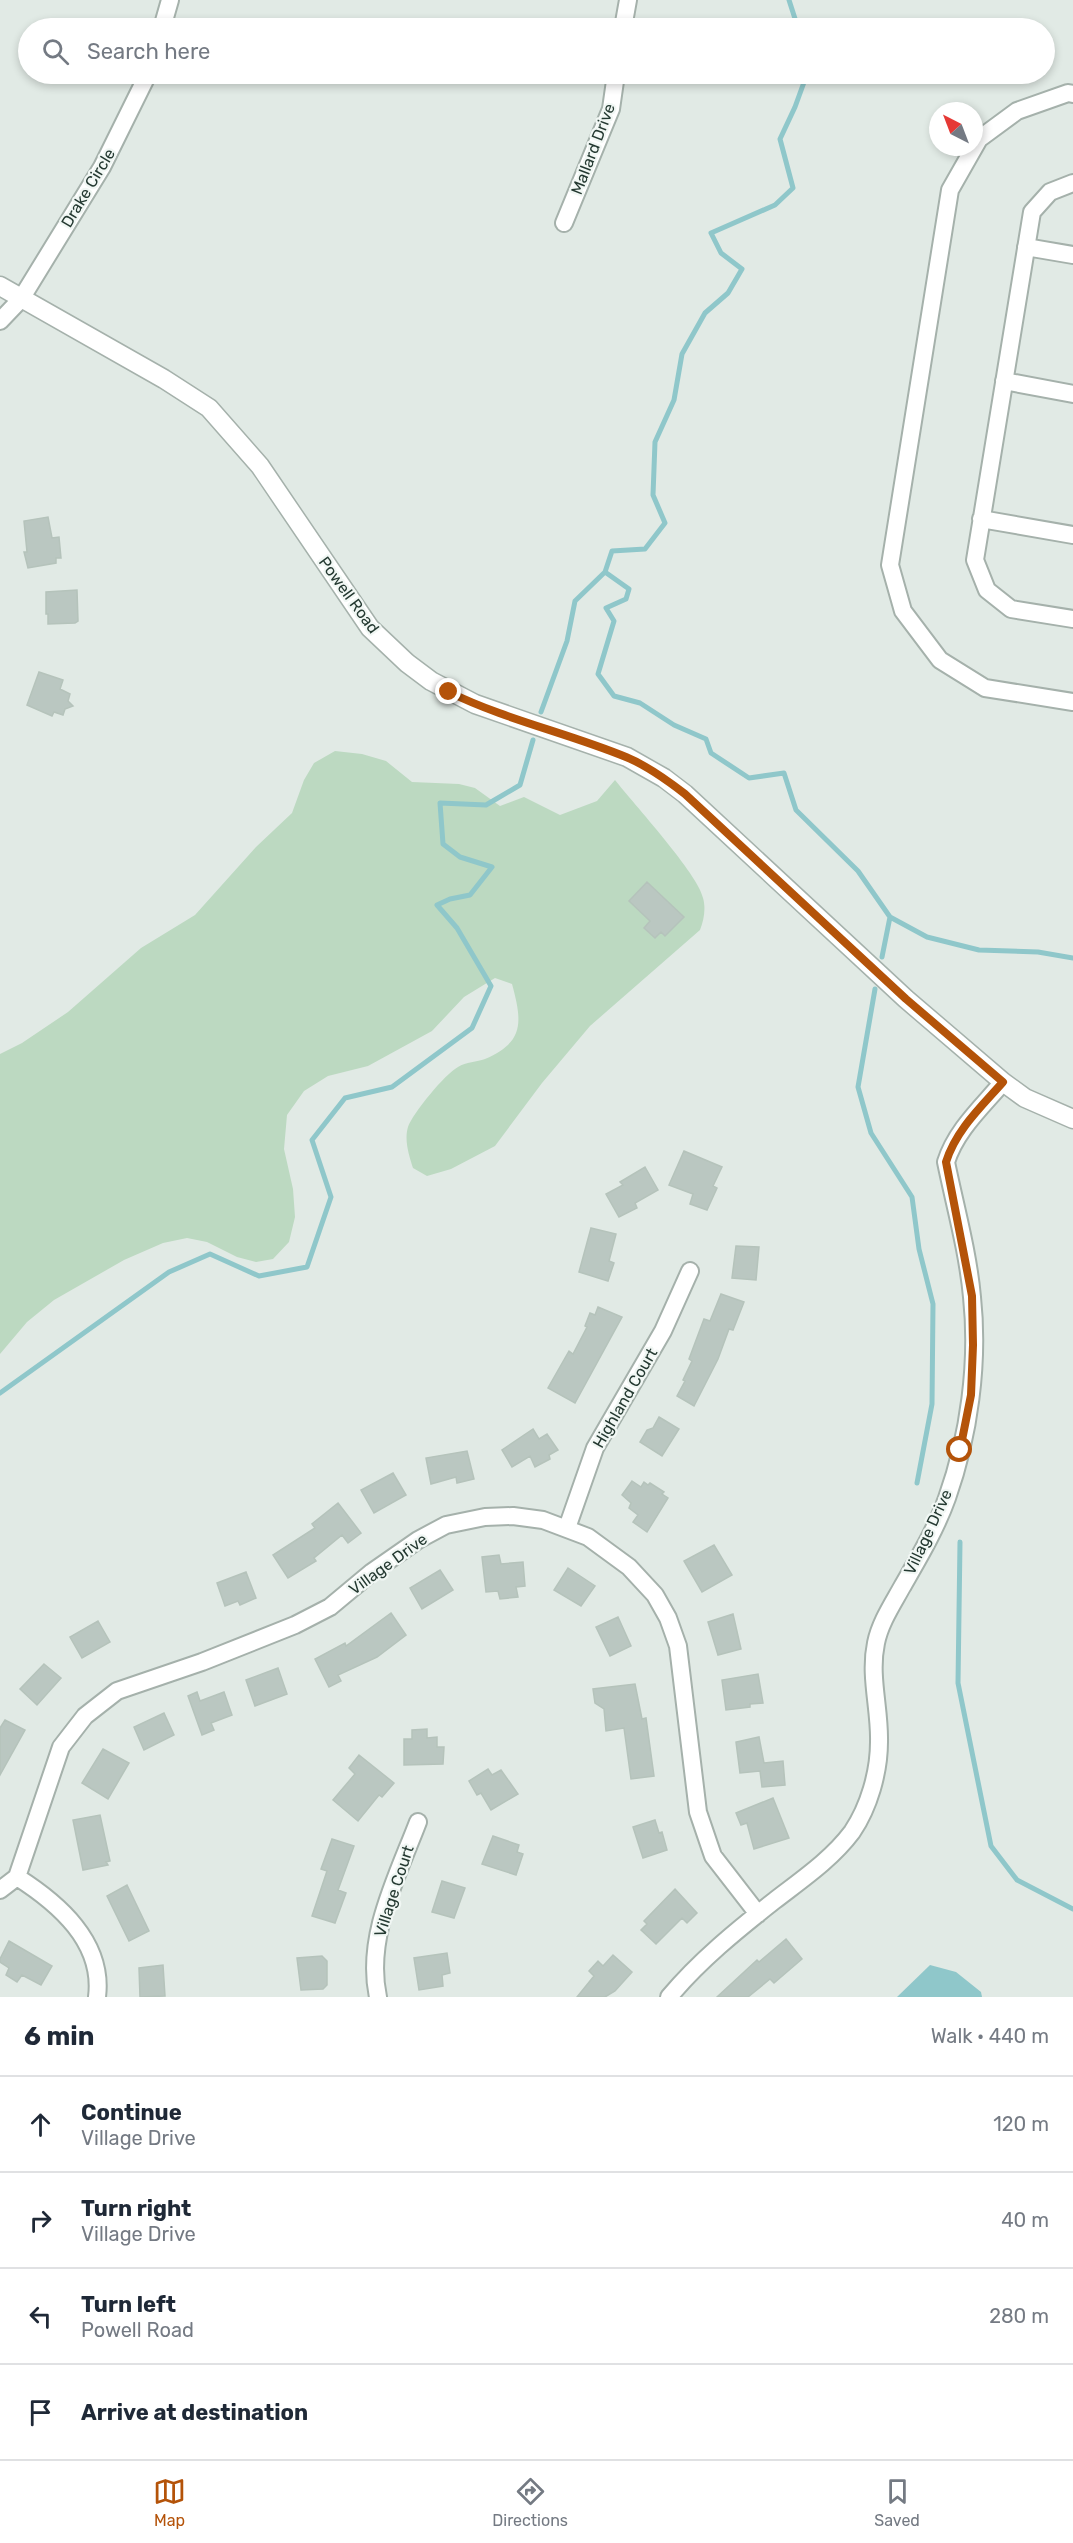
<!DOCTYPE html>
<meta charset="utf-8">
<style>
body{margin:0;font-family:Rubik,sans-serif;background:#f6f6f7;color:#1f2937}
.compass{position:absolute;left:929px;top:102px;width:54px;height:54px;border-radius:50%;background:#fff;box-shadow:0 3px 9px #0003;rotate:318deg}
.stop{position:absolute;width:18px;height:18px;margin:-14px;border:4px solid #b45309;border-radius:50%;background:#fff}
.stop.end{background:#b45309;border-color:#fff;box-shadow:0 2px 6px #0008}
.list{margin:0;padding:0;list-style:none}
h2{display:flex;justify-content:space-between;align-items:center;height:78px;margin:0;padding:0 24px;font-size:26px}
h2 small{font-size:20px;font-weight:400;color:#747a83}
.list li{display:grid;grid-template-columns:39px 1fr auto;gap:18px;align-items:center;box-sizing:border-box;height:96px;padding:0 24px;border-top:2px solid #e0e1e3}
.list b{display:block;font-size:22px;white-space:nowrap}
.list p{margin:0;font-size:20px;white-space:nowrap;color:#747a83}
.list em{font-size:20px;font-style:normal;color:#747a83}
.icon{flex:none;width:33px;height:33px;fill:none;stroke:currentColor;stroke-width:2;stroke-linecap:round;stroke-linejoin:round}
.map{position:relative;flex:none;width:1073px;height:1997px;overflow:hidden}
.search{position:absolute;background:#fff;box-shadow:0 3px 9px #0003;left:18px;right:18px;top:18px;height:66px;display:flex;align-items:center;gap:15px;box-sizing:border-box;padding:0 21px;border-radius:33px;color:#747a83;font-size:22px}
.sheet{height:462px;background:#fff}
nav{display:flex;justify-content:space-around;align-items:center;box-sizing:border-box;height:84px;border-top:2px solid #e0e1e3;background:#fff;font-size:16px;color:#747a83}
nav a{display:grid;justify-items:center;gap:3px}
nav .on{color:#b45309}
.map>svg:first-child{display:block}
</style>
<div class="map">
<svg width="1073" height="1997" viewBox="0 0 1073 1997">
<rect width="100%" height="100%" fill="#e1eae5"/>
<path fill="#bcd9c1" d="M335,751L362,754L386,761L412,782L459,784L475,788L500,806L524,797L560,815L597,801L615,780C633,803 699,875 703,898C706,908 704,920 700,930L590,1026L542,1083L495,1146L451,1169L427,1176L413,1168C409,1156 404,1140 408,1127C413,1113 445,1074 458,1067C466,1062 477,1062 485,1059C525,1042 522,1021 512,984L495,978L464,997L432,1031L368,1066L328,1076L304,1091L287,1115L284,1149L293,1189L295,1217L289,1242L273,1259L256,1262L237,1257L207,1242L187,1238L163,1243L124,1260L54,1300L27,1322L0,1354V1054L22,1043L68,1012L141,948L195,915L256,847L292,813L304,780L314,763Z"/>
<path fill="#8fc7ca" d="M930,1965L956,1972L981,1992L982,1997H897Z"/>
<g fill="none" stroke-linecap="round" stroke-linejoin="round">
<path stroke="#8fc7ca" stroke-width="5" d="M789,0L798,28
M605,572L629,589L626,599L606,608L614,621L598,674L614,696L640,703L674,725L706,739L711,753L749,778L784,773L796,810L858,871L890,917L927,937L979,950L1038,952L1073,958
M541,712L567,641L575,601L605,572L612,551L645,549L665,523L653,495L655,442L674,400L682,354L705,313L728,293L742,269L721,253L711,233L775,205L793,188L780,139L795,107L807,74
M882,957L890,917
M875,989L858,1087L871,1133L912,1197L919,1249L933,1304L932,1404L917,1483
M0,1393L169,1272L210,1254L259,1276L307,1267L331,1197L312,1140L345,1098L392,1087L472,1028L491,986L457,928L437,905L450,899L470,895L492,867L460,857L443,844L440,803L486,805L520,785L533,740
M960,1542L958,1683L991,1846L1017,1880L1073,1909"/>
</g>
<path fill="#bac7c1" stroke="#b5c3bb" stroke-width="1.5" d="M48,517L52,538L59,537L61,558H56V563L28,568L24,552H27L24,521Z
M77,590L78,621L75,623L48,624V614H46V592Z
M39,672L63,680L60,689L70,694L68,701L73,706L65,709L63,715L54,712L52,716L27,705Z
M647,882L684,917L665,936L661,932L655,938L644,928L650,921L629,901Z
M684,1151L722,1167L713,1186L717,1188L707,1210L690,1204L693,1194L669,1185Z
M645,1167L658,1190L635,1203L637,1208L619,1217L606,1194L623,1185L620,1182Z
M591,1228L616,1234L609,1261L614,1263L608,1281L579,1272Z
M736,1246L759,1247L756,1280L732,1278Z
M721,1294L744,1302L733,1330L729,1329L718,1359L694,1406L677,1396L685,1381L683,1380L692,1361L689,1359L704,1319L710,1321Z
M598,1307L622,1317L575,1403L548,1388L569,1351L573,1354L587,1327L585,1326L590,1313L595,1315Z
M659,1417L679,1429L662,1456L640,1442L647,1430L653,1428Z
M533,1429L539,1439L547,1434L558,1450L549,1455L550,1459L535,1467L530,1456L512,1467L502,1450Z
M467,1451L474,1479L457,1483L456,1477L431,1484L426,1458Z
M393,1473L406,1495L374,1513L361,1490Z
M632,1481L641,1487L644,1482L648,1485L650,1483L664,1492L662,1494L668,1498L647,1532L633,1522L638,1515L629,1508L631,1503L622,1495Z
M338,1503L361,1533L348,1543L342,1535L314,1558L316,1561L288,1578L273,1555L315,1528L312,1524Z
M714,1545L732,1575L702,1592L684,1561Z
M499,1555L501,1564L523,1562L525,1586L516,1587L518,1597L500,1599L498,1591L486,1592L482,1557Z
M568,1568L595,1586L581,1606L554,1590Z
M440,1570L453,1590L422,1609L410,1588Z
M246,1572L256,1598L240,1605L238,1601L225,1606L217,1583Z
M391,1613L406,1635L377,1657L338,1675L341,1681L329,1687L315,1659L345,1643L346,1646Z
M733,1614L741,1649L718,1655L708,1622Z
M618,1617L631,1646L610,1656L596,1627Z
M98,1621L110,1642L82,1658L70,1637Z
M44,1664L61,1678L37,1705L20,1689Z
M278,1668L287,1694L255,1706L246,1680Z
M758,1674L763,1703L750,1704V1707L726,1710L722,1680Z
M635,1684L642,1719L646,1718L654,1776L631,1779L624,1728L606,1731L604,1709L595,1703L593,1689Z
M197,1692L200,1701L224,1692L232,1715L211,1723L214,1730L202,1735L188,1696Z
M164,1713L174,1735L144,1750L134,1727Z
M5,1720L25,1730L0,1775V1728Z
M427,1729V1738L437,1737V1747H444L443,1764L404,1765V1739H412V1730Z
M759,1737L764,1763L783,1761L785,1785L762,1787L760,1771L740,1773L736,1742Z
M103,1749L129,1763L108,1799L82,1783Z
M359,1755L394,1783L382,1797L379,1795L358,1821L333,1800L355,1774L349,1768Z
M488,1769L492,1775L501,1770L518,1794L491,1810L481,1793L477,1795L469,1781Z
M773,1798L789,1838L754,1849L747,1823L741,1825L736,1813Z
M100,1815L110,1861L106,1862L108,1865L83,1870L73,1820Z
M655,1820L659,1833L662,1832L667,1850L643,1858L633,1827Z
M493,1836L519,1845L517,1852L523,1854L516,1875L482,1864Z
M332,1839L354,1846L338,1890L346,1893L335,1923L312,1916L327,1871L321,1869Z
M442,1881L465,1888L454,1918L432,1912Z
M127,1885L149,1931L129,1941L107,1896Z
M675,1889L697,1913L687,1923L682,1918L656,1944L641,1930L647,1924L644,1921Z
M786,1939L802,1959L774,1983L770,1979L748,1997H717L757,1960L759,1962Z
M9,1941L52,1966L41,1985L22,1975L17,1982L6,1975L9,1968L0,1962V1959Z
M447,1953L450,1973L442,1975L443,1986L419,1990L414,1958Z
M613,1955L632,1972L615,1991L605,1997H577L594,1976L589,1971L598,1961L603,1966Z
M322,1956L327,1961V1985L323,1989L301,1990L297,1958Z
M163,1965L165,1996L140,1997L139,1968Z"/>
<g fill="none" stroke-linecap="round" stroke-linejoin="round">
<g stroke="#a5b1ab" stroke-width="20">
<path id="minor" d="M162,28L170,0
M623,28L628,0
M1073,94L1068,93L1017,111L979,139L950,190L890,565L903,611L940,660L985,688L1073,702
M1073,183L1050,192L1032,212L975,560L987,590L1011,609L1073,619
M564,223L611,109L616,74
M1026,247L1073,255
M0,321L21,299L102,167L148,74
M1004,381L1073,394
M981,519L1073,535
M567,1528L595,1448L663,1331L690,1271
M17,1877C58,1903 104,1942 97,1997
M0,1890L17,1877L61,1747L85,1716L117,1691L202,1662L295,1625L330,1607L372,1572L418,1540L446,1525L485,1517L513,1516L543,1520L588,1537L629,1567L655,1595L668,1618L678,1646L698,1812L713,1856L758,1914
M378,1997C365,1937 397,1877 418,1822
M669,1997C699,1961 737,1930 774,1901C801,1880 831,1860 852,1832C869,1807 879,1772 879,1742C880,1709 869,1676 876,1643C880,1623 892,1605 902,1587C918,1559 936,1529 947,1498C969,1436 979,1363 972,1297C968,1252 955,1206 946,1162C956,1130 982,1107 1003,1082"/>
</g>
<g stroke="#a5b1ab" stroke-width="21">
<path id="tertiary" d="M0,286L164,379L209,408L260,466L370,628L407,663L431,681L475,704L627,757L664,778L685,794L906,999L1003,1082L1025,1098L1073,1119"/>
</g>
<use href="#minor" stroke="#fff" stroke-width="16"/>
<use href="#tertiary" stroke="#fff" stroke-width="18"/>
</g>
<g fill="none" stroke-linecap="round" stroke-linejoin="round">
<path stroke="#b45309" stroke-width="8" d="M449,692C506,720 568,733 626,757C648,766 667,780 685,794L906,999L1003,1082C981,1107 956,1130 946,1162L972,1296L973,1345L971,1395L960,1450"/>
</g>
<g text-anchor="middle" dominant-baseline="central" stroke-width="4.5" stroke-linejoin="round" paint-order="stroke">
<g font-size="16" fill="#243931" stroke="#f1f7f4">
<text transform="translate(593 149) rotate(-69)">Mallard Drive</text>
<text transform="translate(88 188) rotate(-59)">Drake Circle</text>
<text transform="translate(349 595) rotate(54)">Powell Road</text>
<text transform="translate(625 1398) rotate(-60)">Highland Court</text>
<text transform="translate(928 1532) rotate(-65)">Village Drive</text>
<text transform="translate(388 1564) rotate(-36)">Village Drive</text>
<text transform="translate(394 1891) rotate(-72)">Village Court</text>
</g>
</g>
</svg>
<svg class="compass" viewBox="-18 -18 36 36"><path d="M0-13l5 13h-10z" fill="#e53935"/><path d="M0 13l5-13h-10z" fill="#747a83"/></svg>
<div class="stop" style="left:960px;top:1450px"></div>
<div class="stop end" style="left:449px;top:692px"></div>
<div class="search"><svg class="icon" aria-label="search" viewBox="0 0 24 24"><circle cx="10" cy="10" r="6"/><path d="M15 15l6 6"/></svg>Search here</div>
</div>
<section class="sheet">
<h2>6 min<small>Walk · 440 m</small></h2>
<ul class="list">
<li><svg class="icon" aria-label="ahead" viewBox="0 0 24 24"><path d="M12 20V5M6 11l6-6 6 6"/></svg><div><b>Continue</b><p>Village Drive</p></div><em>120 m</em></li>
<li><svg class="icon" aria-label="right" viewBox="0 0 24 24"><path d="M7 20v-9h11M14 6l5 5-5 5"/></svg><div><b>Turn right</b><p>Village Drive</p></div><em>40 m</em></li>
<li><svg class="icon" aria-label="left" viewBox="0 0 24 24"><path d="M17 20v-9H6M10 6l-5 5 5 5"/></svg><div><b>Turn left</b><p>Powell Road</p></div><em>280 m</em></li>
<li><svg class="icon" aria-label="arrive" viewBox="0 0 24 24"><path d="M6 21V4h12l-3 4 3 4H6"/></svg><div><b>Arrive at destination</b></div></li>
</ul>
</section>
<nav>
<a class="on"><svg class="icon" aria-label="map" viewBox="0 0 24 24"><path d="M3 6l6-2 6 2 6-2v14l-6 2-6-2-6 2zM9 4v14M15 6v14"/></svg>Map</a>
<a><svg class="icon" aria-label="directions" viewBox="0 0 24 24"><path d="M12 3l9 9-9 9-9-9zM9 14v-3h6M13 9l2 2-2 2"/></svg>Directions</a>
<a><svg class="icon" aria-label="saved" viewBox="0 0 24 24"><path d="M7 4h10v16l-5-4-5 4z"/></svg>Saved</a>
</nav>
